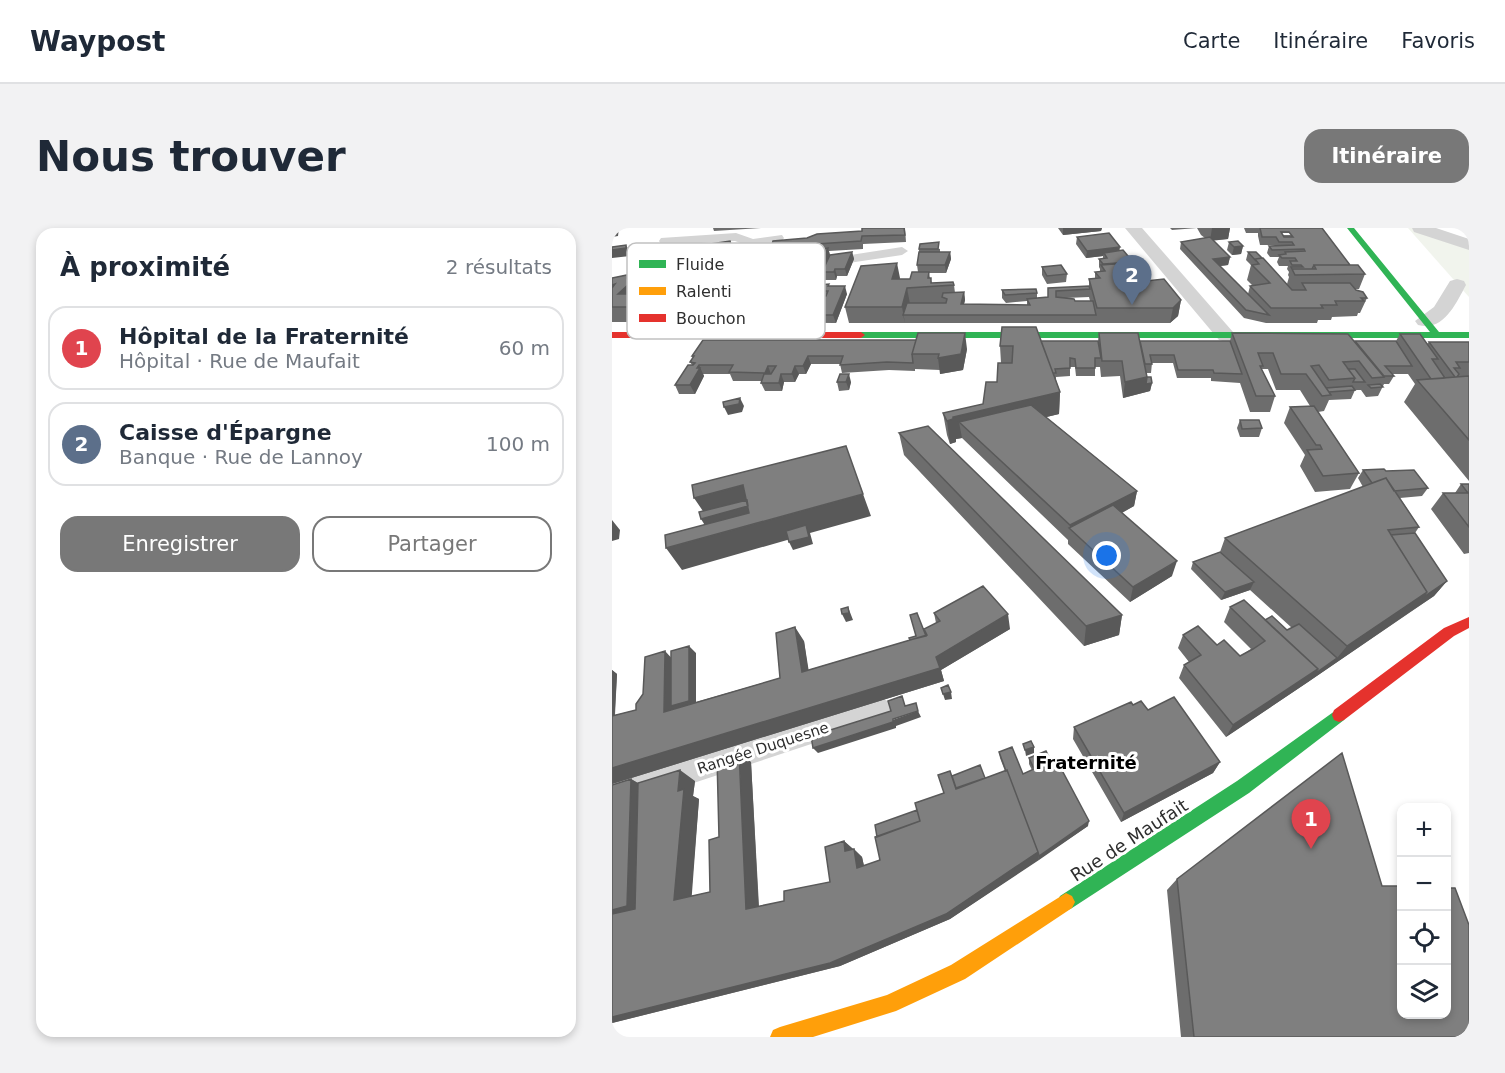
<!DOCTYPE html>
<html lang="fr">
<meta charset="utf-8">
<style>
body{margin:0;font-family:"DejaVu Sans",sans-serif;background:#f2f2f3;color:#1f2937}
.controls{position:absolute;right:18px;bottom:18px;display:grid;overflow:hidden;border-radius:12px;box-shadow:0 3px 9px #0003}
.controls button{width:54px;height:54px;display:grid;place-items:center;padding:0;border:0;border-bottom:2px solid #e0e1e3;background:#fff;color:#1f2937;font:30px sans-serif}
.you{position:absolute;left:495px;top:328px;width:21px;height:21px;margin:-15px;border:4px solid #fff;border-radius:50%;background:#1a73e8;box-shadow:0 0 0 9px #1a73e833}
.badge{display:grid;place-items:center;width:39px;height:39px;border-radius:50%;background:#787878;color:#fff;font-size:20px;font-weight:700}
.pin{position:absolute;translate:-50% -50px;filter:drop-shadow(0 2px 3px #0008)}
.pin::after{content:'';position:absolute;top:32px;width:21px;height:18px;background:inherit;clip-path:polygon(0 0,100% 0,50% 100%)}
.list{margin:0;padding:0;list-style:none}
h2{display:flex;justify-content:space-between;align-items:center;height:78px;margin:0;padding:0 24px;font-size:26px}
h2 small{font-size:20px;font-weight:400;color:#747a83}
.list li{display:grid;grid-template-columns:39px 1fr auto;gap:18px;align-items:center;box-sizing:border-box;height:84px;margin:0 12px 12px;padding:0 12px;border:2px solid #e0e1e3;border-radius:18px}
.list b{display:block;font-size:22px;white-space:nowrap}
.list p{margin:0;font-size:20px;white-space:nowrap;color:#747a83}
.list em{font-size:20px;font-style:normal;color:#747a83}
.actions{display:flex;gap:12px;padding:18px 24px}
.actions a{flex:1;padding:14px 0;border:2px solid #787878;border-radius:18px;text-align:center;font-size:21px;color:#787878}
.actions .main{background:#787878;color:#fff}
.icon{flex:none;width:33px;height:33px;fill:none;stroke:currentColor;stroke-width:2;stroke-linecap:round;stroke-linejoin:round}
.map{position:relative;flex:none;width:857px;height:809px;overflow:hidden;border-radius:18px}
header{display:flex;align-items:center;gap:36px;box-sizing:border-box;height:84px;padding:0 30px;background:#fff;border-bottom:2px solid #e0e1e3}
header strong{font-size:28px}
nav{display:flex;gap:33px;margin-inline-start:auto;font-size:21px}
.intro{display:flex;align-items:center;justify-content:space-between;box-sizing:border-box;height:144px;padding:0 36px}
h1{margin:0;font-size:42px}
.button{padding:15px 27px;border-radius:18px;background:#787878;color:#fff;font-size:21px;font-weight:700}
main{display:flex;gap:36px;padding:0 36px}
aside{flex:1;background:#fff;border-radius:18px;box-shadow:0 3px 9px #0003}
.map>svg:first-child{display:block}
</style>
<header>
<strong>Waypost</strong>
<nav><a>Carte</a><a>Itinéraire</a><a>Favoris</a></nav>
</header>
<div class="intro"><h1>Nous trouver</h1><a class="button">Itinéraire</a></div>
<main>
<aside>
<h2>À proximité<small>2 résultats</small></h2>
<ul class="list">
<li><span class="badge" style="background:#e0444e">1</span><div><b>Hôpital de la Fraternité</b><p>Hôpital · Rue de Maufait</p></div><em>60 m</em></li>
<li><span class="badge" style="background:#5c6f8a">2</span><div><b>Caisse d'Épargne</b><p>Banque · Rue de Lannoy</p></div><em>100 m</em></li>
</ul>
<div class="actions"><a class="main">Enregistrer</a><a>Partager</a></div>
</aside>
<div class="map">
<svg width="857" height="809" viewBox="0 0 857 809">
<rect width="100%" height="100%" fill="#fff"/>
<path fill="#f1f4ed" d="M796,0H804L857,18V69Z"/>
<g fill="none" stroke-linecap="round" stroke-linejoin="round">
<path fill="#d4d4d4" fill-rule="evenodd" d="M124,5L141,11L170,7L172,10L170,13L147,17L155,40L290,19L296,23L290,27L77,59L38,110H28L25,107L28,104L68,53L142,41L134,17L123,13L53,17L49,16L47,13L49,10Z
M269,470L278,474L282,482L278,490L0,582V554Z"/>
<path fill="#d4d4d4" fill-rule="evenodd" d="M513,0H530L621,104L625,108L621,112L614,114L607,112Z
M800,0H824L857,11V22L802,4Z
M845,51L852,53L854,57C844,75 832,104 806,97L803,93L822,79L838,53Z"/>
<path fill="#30b455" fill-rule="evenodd" d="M735,0H742L827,104H857V110H249L245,107L249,104H818Z
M727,480L732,482L734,487L732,492L637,565L460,680L454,683L448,680L445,674L448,668L625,553Z"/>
<path fill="#ff9f0a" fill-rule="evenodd" d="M454,665L460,668L463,674L460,680L353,751L284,783L201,809H158L161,802L168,799L275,767L339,737Z"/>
<path fill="#e5322d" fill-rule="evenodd" d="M0,104H249L253,107L249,110H0Z
M857,389V400L842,408L732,492L727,494L722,492L720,487L722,482L832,400Z"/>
</g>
<path fill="#6d6d6d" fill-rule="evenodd" d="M101,0H149L102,3Z
M293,0L294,14L251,16V21L217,23L218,27L240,24L242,31L235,48H225L224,52H212L210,57L217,58L235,66L224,95L58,94L54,86L86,66L105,61H111L112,63L117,65H137L139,71H147L171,30L161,31L158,23L195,10Z
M446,0H490L489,3L451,7Z
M558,0H618L616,11L601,12L618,29L616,37L608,38L636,66L638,58H641L635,52L639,37L634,32L636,24L675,56L677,49L676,47L677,44L675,41L676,38H667L665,34L667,29H658L655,25L657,18H663L662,17H648L646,8V5H634L632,0H710L738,37L753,46L747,61H743L755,70L748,85H746L745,88L720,89L719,92H706L705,95H654L632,90L568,21L569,14L593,10L589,7L585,0L560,2ZM669,5H678L680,7H671Z
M465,9L507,23L521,34L536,45L535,53L569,72L566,88L558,95H237L233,79L288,50L287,51H298L306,44L305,37L307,25V21L308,16L328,21V24H338L339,31L334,45H317L318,50L320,55L342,57L343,65L352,64L353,72L352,76L415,77V73L394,75L390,70V62L425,65V70L436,69V60L477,58V51L483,50V44H488V41L487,39V31H491V28L474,30L464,16ZM477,69L478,73H463L454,70Z
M617,14L631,18L629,26L620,27L615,22Z
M430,39L455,46L454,54L435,56L430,47Z
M15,47L27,66L44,81L33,94H0V50Z
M133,50L126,61L112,62L109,54Z
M487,105L528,113H618L620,105L743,113H784L788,106L815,116L817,114H857V253L792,174L803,156L796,146H780L782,148L777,156H772L766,168L754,169L749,162H743L739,171L717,172L712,183L706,184L747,245L738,261L703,264L688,238L693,227L672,195L678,179L698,178L688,162H664L656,141H650V142L663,168L658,184H638L628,155L599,153V150H565L561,135H540L539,145H534L535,149L540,155L538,163L511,170L508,148L489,149L488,139H483V148H464L463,139H458V148L444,149V152L448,164L447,186L434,189L525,263L522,278L510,285L560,348L518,374L456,316V312L350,210L344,211V214L338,216L335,207L331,185L371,176L385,154L389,135L388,118L429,113H486Z
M355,121L351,142L328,146V142L303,141V143L277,142L230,145L228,136H199L194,146H187L183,154H172L170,163H153L149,155L150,153H121L118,146H91L92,148L83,166H67L63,157L80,137L78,134L81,130L80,128Z
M225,154H239L237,162L227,163Z
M628,192L650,200L647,209H628L625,200Z
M287,205L510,387L507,407L472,418L292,227Z
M751,242L774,243L816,260L810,268L788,270L807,299L803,305L835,353L822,368L696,454L614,509L567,450L572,437L577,434L566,420L571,407L605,417L628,428L639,421L612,394L618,379L653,392L675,402L680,400L638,362L609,372L579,341L581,334L608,324L613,310L751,259L746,250Z
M849,256H857V325L852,326L819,281L831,265H843Z
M322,385L398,401L329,442L332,453L0,556V442L5,446L3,487L24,482L59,430L84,425V474L168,450L192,413L196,442L298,412L314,407L324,395Z
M521,477L536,482L608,534L601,545L509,594L461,511L462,499Z
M387,524L411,546L420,542L417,536V530L439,533L476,598L338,691L228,738L0,795L19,551L26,555L83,553L81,568L87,571L79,668L98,664L107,609L139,534L147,678L172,673L218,654L232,613L250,629L252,638L268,632L265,609L332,565L340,548L373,550L393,543L388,530Z
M565,651L770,658L857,809H569L555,662Z"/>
<path fill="#595959" d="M0,0H7L6,8L0,9Z
M451,0H490L489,3L451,7Z
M600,0H618L616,11L598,13Z
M118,13L121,21L123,30L53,41L50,34Z
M204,16L206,24L194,29L192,21V18Z
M14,17L18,24V28L0,30V19Z
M631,18L629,26L620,27L622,19Z
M508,19L507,26L492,25L491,28L474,30L475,23Z
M216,20L220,35L210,44L212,52L207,63H205L201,51Z
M240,24L242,31L235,48L233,41Z
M338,24L339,31L334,45L333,37Z
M618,29L616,37L600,39L601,31Z
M285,35L288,50L283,66L280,51Z
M223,41L225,48L224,52L222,44Z
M130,42L133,50L126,61L122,54Z
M536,45L534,60L511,63L512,49Z
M15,47L19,53V50L27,65V69L0,79V57L15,50Z
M190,51L193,61H191L193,69L188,54Z
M102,54L105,62H96Z
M184,54L189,69L173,87L170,79Z
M233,58L235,66L224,95L221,87Z
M83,60L87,68L78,66Z
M295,60L298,76L291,87L293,95L290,79Z
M352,64L353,72L350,84L349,76Z
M35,66L44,81L33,94L24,79Z
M569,72L566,88L558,95L561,80Z
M353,105L355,121L351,142L328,146L326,130Z
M196,128L199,136L194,146L191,138Z
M87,137L92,148L83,166L78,157L85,140Z
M156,138L159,146L156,153L153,145Z
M183,138L187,146L183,154L180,146Z
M169,146L172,154L170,163L167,155Z
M237,146L239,154L237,162L234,154Z
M535,149L540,155L538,163L511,170L513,154Z
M448,164L447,186L361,207L347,194L350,210L344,211V214L338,216L335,193L341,189Z
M128,170L132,178L130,184L116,187L112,179Z
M131,257L144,285L94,299L89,291L95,289L82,270Z
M525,263L522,278L466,308L458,301V297Z
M251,266L259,288L198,305L201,316L181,322L177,314L196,306L70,342L54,320Z
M0,292L8,302L7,311L0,313Z
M565,333L560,348L518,374L521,359Z
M835,353L822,368L798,384L810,370Z
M642,354L638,362L609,372L613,364Z
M815,364L798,384L696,454L614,509L621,497L706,441L725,430L735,418Z
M236,379L241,392L234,394L230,386Z
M396,386L398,401L329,442L332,453L0,556V540L324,429Z
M510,387L507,407L472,418L474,398Z
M183,399L192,413L199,457L190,444Z
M77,418L84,425V479L52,484L53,423L66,437Z
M0,442L5,446L2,497H0Z
M339,464L340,471L333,472L331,466Z
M306,483L309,489L284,498V500L206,525L201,520Z
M422,519V525L414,528L413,522Z
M127,523L139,534L147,687L134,681Z
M608,534L601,545L509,594L512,585Z
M68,542L83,553L81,568L87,571L79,678L62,672L66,563Z
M19,551L42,565V687L0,696V682Z
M477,593L476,598L427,632V628Z
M232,613L241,621L233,623Z
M242,621L250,629L254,647L245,640Z
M426,624L427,632L338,691L228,738L0,795V789Z"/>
<path fill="#7f7f7f" stroke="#595959" stroke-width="1.5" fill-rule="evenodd" d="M250,0H292L293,7L250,8L249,13L204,16L192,18V21L158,23L161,13L195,10L205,6L250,3Z
M648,0H710L738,37H702L700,41H680L679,39H691L689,37H680L678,33H685L683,30H670L667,27L674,26L673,24L693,23L692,21L660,22L657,18L682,17L680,14H667L664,9H650ZM669,4H677L681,9H672Z
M497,5L508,19L475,23L465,9Z
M598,9L618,29L601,31L657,87L634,82L569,14Z
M118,13L120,22L50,34V23Z
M626,13L631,18L622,19L617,14Z
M327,14L326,21H307L308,16Z
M14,17V20L0,22V19Z
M216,20L201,51H190L188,54H184L170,79H142L173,28Z
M511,22L521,34L491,36L487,31L495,30L492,25Z
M240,24L233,41H223L222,44H210L218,27Z
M307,24H338L333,37H305Z
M636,24H644L650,30L643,31L644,33Z
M651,30L680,62H694L690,55H738L744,62L751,64L755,70H749L752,73H723L725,77H709L711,80H659L638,58L658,55L640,37L647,36L643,31Z
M530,34L536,45L512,48L516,55L552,51L569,72L561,80H485L477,51L488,50L483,44L493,43L489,37Z
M285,35L280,51H298L300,44H317L316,50H319V55L341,54L342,57L295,60L290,79H233L249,38Z
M449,37L455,46L435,48L430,39Z
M702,37H746L753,46L683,47L680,41H704Z
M15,47V50H19V54L6,66H35L24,79H0V60L3,56L0,57V50Z
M217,56L216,58H233L221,87H173L183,67H192L194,61H191L192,58ZM201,63H216L214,68H199Z
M477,58L478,61L444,63V69L462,71L463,73H481L484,87H291L295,75H334L335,71L330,69L331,65L352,64L349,76L418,77L415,71L436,69V60Z
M424,61L425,65L393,67L390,62Z
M390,99H424L448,164L341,189V191L335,193L331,185L371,176L374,154H385L386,135H400L401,118H388Z
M306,105H353L349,126L326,130L327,126H300Z
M487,105H526L535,149L513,154L510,133H490Z
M620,105L736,106L772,149L760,150L747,133L731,134L743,150L717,152L707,137L699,138L719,167L710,168L694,146H669L661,125H646L651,138H648L663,168H644Z
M788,106H808L826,131H820L833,150L819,151Z
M91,112H304L300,126L301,135L275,134L228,137L231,128H196L191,138H183L180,146H169L167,155H149L152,146H159L164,138H156L153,145L117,144L121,137H87L85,140H88L78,157H63L76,137H81L83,135L78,134L82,128H80Z
M429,113H486L489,130H483V140H464L463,131L458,130V140L443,141L444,145H441Z
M528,113H618L630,146L602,145L601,142H566L562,127H538L540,136H533Z
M743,113H784L800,138H773L782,148H772Z
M817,114H857V134H844L848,140H842L847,146L845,149H843Z
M736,141H743L753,154H741L743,150Z
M228,146H237L234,154H225Z
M857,148V212L805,152Z
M535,149H539L540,155L534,156Z
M768,156L771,159L759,160L756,157Z
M740,158L743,162L717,164L714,160Z
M128,170L127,176L112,179L111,174Z
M419,177L525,263L458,297L347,194Z
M702,178L747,245L711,248L695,222L710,221L708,217H704L678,179Z
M628,192H647L650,200L630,201Z
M316,198L510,387L474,398L287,205Z
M234,218L251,266L54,320L53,307L137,285L131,257L82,270L80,257Z
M772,241L774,243L802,242L816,260L782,263L774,250L760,255L751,242Z
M774,250L807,299L776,302L815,364L735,418L613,310Z
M849,256H857V265H856Z
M831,265H857V299Z
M135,272L136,278L89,291L87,284Z
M501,277L565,333L521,359L457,300Z
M194,297L197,309L177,314L174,303Z
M803,305L835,353L810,370L815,364L779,307Z
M608,324L642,354L613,364L581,334Z
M371,358L396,386L324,429L328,440L0,540V488L24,482V476L31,466L33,429L53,423L52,484L168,450L164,405L183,399L190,444L315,407L312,401L328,393L322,385Z
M632,372L706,441L621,497L572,437L589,427L571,407L586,398L605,417L612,412L628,428L641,421L653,413L618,379Z
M236,379L237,385L230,386L229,381Z
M305,385L314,408L298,412L297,410L304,408L298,387Z
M660,388L675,402L687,396L725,430L701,447L706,441L653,392Z
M77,418V473L59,478V423Z
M336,457L339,464L331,466L329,460Z
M290,468L293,478L304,475L306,483L281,491V494L201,520L199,508L279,483L276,473Z
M562,469L608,534L512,585L462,499L519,474L521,477L529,473L536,482Z
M419,513L422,519L413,522L411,516Z
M400,519L411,546L422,541L417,530L434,523L439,533L444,531L477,593L427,628L426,624L395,542L394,543L387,524Z
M127,523L134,681L172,673V663L218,654L213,619L232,613L233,623L242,621L245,640L268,632L263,609L308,593L303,575L332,565L326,547L338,543L344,561L395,542L426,624L334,686L218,735L0,789V686L23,681L26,555L68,542L66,563L72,561L62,672L98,664L97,612L107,609L105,530Z
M730,525L770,658H789V786H834V660H843L857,697V809H582L565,651Z
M368,537L373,550L344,560L340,548Z
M19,551L15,678L0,682V557Z
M305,582L308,593L265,609L263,597Z"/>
<g text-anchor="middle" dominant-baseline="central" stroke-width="6" stroke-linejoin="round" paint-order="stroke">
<g font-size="15" fill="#2f2f2f" stroke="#fff">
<text transform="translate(151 520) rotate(-18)">Rangée Duquesne</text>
</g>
<g font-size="18" font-weight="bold" fill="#000" stroke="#fff">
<text x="474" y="534">Fraternité</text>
</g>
<g font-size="18" fill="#2f2f2f" stroke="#fff">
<text transform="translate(517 612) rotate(-33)">Rue de Maufait</text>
</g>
</g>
<rect x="15" y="15" width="198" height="96" rx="9" fill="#fff" stroke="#c1c1c1" stroke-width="1.5"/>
<rect x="27" y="32" width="27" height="8" fill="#30b455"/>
<rect x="27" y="59" width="27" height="8" fill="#ff9f0a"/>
<rect x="27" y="86" width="27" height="8" fill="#e5322d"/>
<g font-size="16" fill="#2f2f2f">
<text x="64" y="42">Fluide</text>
<text x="64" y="69">Ralenti</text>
<text x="64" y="96">Bouchon</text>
</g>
</svg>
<div class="controls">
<button>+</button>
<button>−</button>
<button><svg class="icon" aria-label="locate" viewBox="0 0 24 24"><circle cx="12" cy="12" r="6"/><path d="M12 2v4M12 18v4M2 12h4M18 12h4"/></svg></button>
<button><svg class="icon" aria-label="layers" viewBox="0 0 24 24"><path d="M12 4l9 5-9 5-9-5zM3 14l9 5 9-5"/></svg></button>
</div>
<div class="you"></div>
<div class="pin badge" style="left:699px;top:621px;background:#e0444e">1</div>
<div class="pin badge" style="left:520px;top:77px;background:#5c6f8a">2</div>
</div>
</main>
